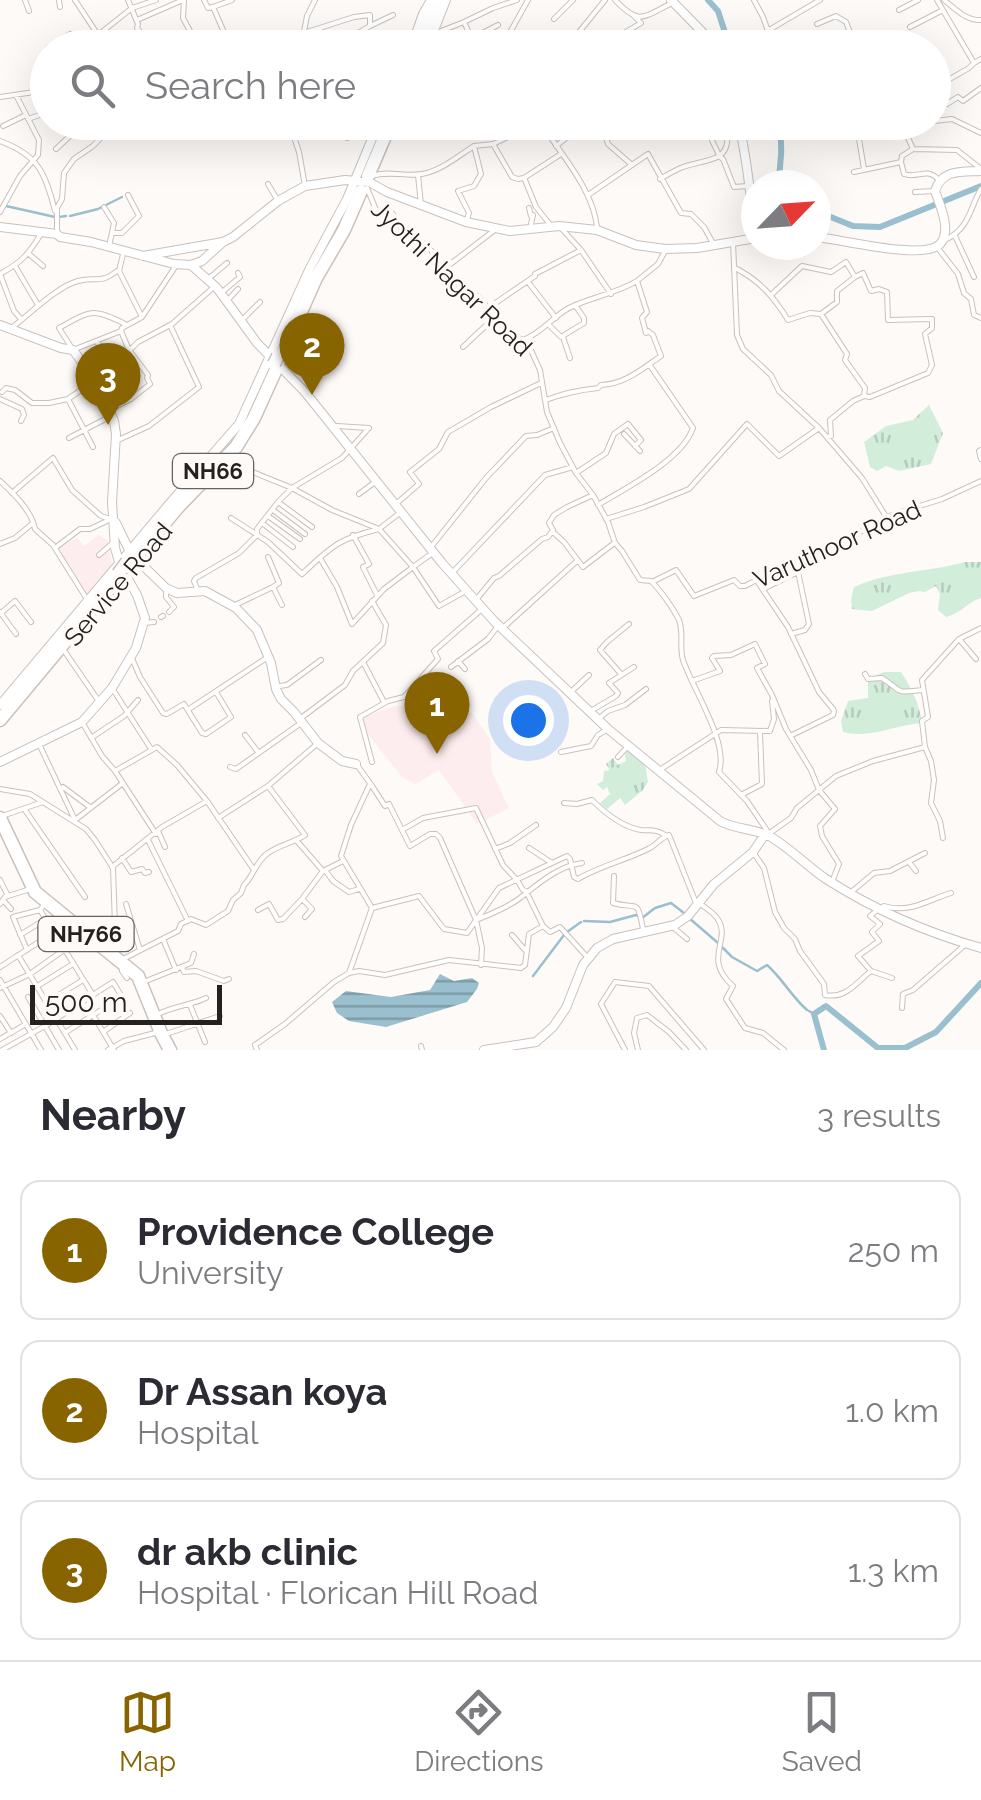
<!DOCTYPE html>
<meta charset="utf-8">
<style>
body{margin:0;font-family:Raleway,sans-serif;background:#f7f7f7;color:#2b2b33}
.compass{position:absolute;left:741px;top:170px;width:90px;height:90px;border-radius:50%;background:#fff;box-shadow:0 10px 40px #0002;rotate:65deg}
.scale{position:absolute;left:30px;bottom:25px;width:192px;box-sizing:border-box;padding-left:10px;border:5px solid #24211e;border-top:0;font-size:28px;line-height:35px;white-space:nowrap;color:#24211e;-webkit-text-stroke:8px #fefaf8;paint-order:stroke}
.you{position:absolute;left:528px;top:720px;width:35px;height:35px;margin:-25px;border:8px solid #fff;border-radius:50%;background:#1a73e8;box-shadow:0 0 0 15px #1a73e833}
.badge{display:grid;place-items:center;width:65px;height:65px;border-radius:50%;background:#886400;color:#fff;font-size:32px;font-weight:700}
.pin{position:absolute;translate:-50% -82px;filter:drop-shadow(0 2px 5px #0008)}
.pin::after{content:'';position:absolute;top:52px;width:35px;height:30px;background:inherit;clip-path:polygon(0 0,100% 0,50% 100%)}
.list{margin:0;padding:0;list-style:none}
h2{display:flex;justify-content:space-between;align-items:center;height:130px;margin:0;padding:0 40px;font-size:42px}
h2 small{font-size:32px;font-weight:400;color:#7c7c81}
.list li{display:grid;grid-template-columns:65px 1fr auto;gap:30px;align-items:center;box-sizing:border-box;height:140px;margin:0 20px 20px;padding:0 20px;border:2px solid #e1e1e2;border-radius:20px}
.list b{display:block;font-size:38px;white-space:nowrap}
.list p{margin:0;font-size:32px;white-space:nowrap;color:#7c7c81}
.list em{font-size:32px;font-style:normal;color:#7c7c81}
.icon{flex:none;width:55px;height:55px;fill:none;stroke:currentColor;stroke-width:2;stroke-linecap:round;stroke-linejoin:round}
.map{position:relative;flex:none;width:981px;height:1050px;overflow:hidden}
.search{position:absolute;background:#fff;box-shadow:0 10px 40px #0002;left:30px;right:30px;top:30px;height:110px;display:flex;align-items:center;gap:25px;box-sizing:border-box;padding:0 35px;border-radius:55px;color:#7c7c81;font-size:38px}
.sheet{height:610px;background:#fff}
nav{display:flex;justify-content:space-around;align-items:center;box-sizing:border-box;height:140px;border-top:2px solid #e1e1e2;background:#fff;font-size:28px;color:#7c7c81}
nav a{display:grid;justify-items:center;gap:5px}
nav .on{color:#886400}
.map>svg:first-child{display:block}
</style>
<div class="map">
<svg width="981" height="1050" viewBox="0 0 981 1050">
<defs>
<pattern id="grass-tufts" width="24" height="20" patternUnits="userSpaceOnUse" patternTransform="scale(2.5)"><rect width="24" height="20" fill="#d3eddb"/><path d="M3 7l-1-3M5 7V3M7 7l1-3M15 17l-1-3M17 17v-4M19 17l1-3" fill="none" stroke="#b5cbbc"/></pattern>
<pattern id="water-rules" width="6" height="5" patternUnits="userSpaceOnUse" patternTransform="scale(2.5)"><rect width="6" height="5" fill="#9ac0cf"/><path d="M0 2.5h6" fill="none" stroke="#7d9ca7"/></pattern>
</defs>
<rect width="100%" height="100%" fill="#fefaf8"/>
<path fill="#fdedee" d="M99,535L108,541L113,571L87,597L56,549L77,538L84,546Z
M395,706H417L472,713L490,739L492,772L509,808L477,824L439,770L415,784L402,777L367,733L362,718Z"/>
<path fill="url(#grass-tufts)" d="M929,405L943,433L931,464L899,471L886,466L877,471L870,467L864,442L886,426L913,420Z
M965,562H981V598C966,603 962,613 946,617L938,610L940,594L936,586L925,592L919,591L909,593L872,611L852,609L851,599L854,587C889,571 929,572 965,562Z
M884,672H901C912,689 919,703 922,723C894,725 871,739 843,732L841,721L848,701L868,698V679Z
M629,747L645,763L648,782L642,791L625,805L620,798L607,809L600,803L610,794L607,787L603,790L597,784L603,781L604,771L610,770L606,764L613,758L618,765L626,761L625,755Z"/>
<path fill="url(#water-rules)" d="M440,974L454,981L472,978L479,983L477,989L467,1002L386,1027L349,1021L337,1013L332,1002L346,991L391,997L430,990Z"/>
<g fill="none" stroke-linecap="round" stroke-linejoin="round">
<path stroke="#9ac0cf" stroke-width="2.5" d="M6,206L55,217
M70,216L98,209L122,197
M59,217L66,216
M689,918L718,943
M584,921L610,922L636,915L642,918L655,908L671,903L684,913
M567,932L581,922
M721,946L732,957L757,971L767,965C782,978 791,996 807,1010
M533,976L564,935
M809,1011L814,1014"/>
<path stroke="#9ac0cf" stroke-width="6" d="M708,0L718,11L730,48
M777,185C781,167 784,140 777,122
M816,211L853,226L880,227L981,186
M824,1050L814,1014L826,1006L878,1048H905L936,1032L981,983"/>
<g stroke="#cbc1bb" stroke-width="6">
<path id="street" d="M25,0L29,11
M59,0L60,7
M75,0L104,44L98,48
M128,0L138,24L137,28L153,48
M184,0L183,18L190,31L186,37L191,48
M204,0L208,8L213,7L231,48
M615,0C639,25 642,18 670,4
M754,0L763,17L774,48
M937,0L974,63L981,59
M944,0C955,9 967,21 981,20
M213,7L232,0
M899,10L918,0
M554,19L573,0
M137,20L183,0
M817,24L836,16L846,22L856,48
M370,26L393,15
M910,27L943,10
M320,30L329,48
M769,30L820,0
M440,32L446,48
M304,33L354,17L370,15V26L356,34L358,48
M436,33L464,22
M98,35L132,8L156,0
M473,38L498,25
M302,42L307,16L315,0
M48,48L70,34L77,48
M48,48L43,57L48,69
M285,48L302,42
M476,48L464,22L493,8L517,0
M494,48L504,43L528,0
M566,48L605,0
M602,48L614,39
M618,48L614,39L641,23L634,16
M814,48L850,39
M934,88L969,68L974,63
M0,97L48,90
M947,104L958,97L963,101L981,88
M28,119L48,112
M934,121L952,119L981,133
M236,122L238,125L244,122
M289,122L299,152L305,186
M296,122L319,134H334L347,138L361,128L375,125
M601,122L608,144L632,165
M901,122L913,149
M3,126L26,115
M708,132L720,157L723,159L734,187L748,186
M0,141C38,155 45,172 55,211
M493,144L512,177L518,179L524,178L561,154
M474,146L493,144L536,124L543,126C563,157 593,190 597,227
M556,146L587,122
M56,149L71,135L62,122
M864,169L859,139L867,122
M854,172L901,162
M418,175L421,205
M372,176C389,170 405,177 422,174C441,171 458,156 474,146
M660,179C667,175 675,170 683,167C709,158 736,163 725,122
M938,179C927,167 917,179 904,174L901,162L902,156L913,149L957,150L981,169
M525,180L536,207L552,227
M268,184L278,201
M367,188L376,210L393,214L404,233L417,238L431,250L440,266L463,289L479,297L510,334L523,340L529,346L540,370L547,412L560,443L576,473L593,495L608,522L615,543L622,551L640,580L651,581C661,591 673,608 679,620C684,632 679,647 683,660C693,690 729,742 719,772L747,801L768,832L767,835L791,818L797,808L836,776L873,761L925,747L922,721L928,717L922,680L959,639L981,628
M915,192L935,191
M588,195L648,154L681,213L691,214L704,227L714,245
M104,207L114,223L109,246
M529,208L531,216L533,215L530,229
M0,212L20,176L38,155L39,140L16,95
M466,222L469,213L458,191L474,186L481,174L474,146
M112,233H122L139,216L128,195
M57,234V208L62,199L64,173L74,159L93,146L116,122
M955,236L974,277
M945,240C970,228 969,209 981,189
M733,242L737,335L743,349L771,375L779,391L819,428
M937,247L958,274L964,293L971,299L974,315L981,318
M124,250L119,271L142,317L122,328L121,331L129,350L148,375L147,378L150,384L131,399
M581,250L611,294
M29,254L43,266
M15,266L38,305
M735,268C759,280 774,297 788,320L810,313L821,314L837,302V291L855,277L846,262L831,272L802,266L771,295
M444,269L496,229
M0,274C22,262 29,254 42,232
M0,274L14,311L21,319
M855,277L863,273L871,291L879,289L887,292L888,320L932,319V328L925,334L932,365L928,373L870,397L864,396
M208,279L227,263
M528,282L556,318
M221,293L240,277L238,273
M227,301L238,289
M491,306L535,276V274L581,250L562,229
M821,314L847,354L845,360L865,388L864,396L853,401L830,420L831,436L827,437
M142,317L177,264
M241,321L260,302
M549,325L561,337L584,323V318L575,305
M10,329C29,315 56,287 78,281C96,276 99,285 117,271
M121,331L73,350L59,328C90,311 92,307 125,324
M563,337L570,358
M523,340C542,333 552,317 569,308C591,297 615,294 637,281
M97,341L102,351L99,360L106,373
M463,347L496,316
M2,392L6,388L15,390L32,403H49L68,399L110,370L138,342L172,324L215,286
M0,399L22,409L24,415L21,421
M68,399L93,447
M546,400C564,393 579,390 598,388L601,385C625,384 642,369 661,356L653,335L648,331L646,333L642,318L647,312L637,281L658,264L665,251
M109,410L131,399L114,364
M624,434L640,451
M69,438L111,416
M116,441L149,426L199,387L170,325
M981,450L979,451L981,459
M228,462L292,488L342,458L369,428L337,426
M576,473L606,453L614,434L628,424L641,440L635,446
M0,481C13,493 32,511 35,529L53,545L88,601
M12,493L53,458L72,490L101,516L110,519
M359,494L375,482
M278,502L292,488L332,510L379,529L401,512
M397,503L419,484L410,472L439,449L448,432L491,407L541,383
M598,505C627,487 682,460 693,428L649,364
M273,510L305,534
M268,516L300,539
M231,518L268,542L302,574C332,546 338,539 379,529L413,567L434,552
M606,519L644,507L689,489L747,424L779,456L819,428L862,478L887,518
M262,523L293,547
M552,531L564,542L583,567L613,544
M353,535L369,564L363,567L377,595
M0,544L15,538L33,523
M431,547L486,478L526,436L537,435L554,428
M55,548L80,529H90L109,520
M99,555L114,542
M268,557L279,583L273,587
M320,558L337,587L352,624L384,589L413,567L439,606L464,592
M452,573L545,475L573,467
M757,581L788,627L819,692L833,709
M652,582L676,570L694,596L734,580L740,586H745L800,557L858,533L894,514L942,499L981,481
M763,589L798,572
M198,591L194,581L196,578L239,553L257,535V529L278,502L312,527
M166,592V597L174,607L169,612
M475,601L494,578L499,576L542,539L548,537L553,530L549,523L554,515L567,507L593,495
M233,606L273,587L282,605
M0,612L16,634
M1,613L15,601L31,622
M161,617L163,616
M144,623L154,622
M504,627L578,560
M791,634L805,630L809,624L798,572L803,564V559
M959,639L976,659
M63,649L100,703
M131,656L140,677L163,713L167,714L184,704L202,733L206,734L231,717L216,692
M458,661L465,669
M363,662L384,702
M451,667L488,639L498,626
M621,674L600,650L607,642L629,624
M865,674L868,679L882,678C905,693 893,693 923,690
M692,681L720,671L712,658L714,656L731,655L755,644L765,664L757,668L772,695L786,729L811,770L819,790L835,809L820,826L822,836L839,864L832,882
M279,686L287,685L321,660
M112,688L151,749
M572,691L589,675
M189,709L268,657
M589,712L616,696L618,693L609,683L634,667
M301,718L345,685L353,671L383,643L386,625L372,601
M597,720L608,711L625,705L646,689
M82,722L102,756L115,771L156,834
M245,735L258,752
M790,736L833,715L834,711
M91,738L124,716L138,700
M39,744L75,820
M925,747L931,761L934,780L931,803L940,821L943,838
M561,752L591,746L598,735L608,729
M618,757L628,746
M372,762L360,717L388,701L404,697L438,659L434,651L482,609
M357,765L372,786
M230,767L236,769L301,723
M115,771L157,747L177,765L207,801
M658,771L721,730L770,731L774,719L772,701
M63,787L91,808
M0,789L30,794L86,829L95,840L113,868L116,954
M741,795L762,784L760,732
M564,803L577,804L592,800C605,813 622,827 641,830C652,831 656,829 665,835
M25,810L85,897
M5,815L43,802
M218,818L268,786L318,743
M75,820L123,783
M402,830L410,846L430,834H436L440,838L476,920C491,914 507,908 520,898C538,884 558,866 582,863
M158,831L165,847
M148,840L188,921
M297,841L323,871
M529,848L552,863L567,856L570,859L574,877L578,879C600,866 626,860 648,849C657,845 660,838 669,835L696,903
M495,849L510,843L536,825
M753,852L764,868L775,912L784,928L795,939L800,951L824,984L825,995C846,999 856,983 871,971L892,978
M122,858L131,872L142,869L145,873L149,872
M909,862L916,871
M112,867L162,827L207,801L254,870
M325,870L333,881L349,892L359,889
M614,876L613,903C638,910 637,897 643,929
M0,880L7,894
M850,893L874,873L890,871L925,853
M302,899L323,871L343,861
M3,900L11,909
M698,902C704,907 713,912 717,918C733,940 701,958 733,986L726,999L745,1028L763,1033L784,1050
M0,904L5,897L27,890
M126,904L140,950
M43,906L40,910L93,995
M372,908L341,856L351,825L369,786H372L385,806L389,804L402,830L423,818L476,808L503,865L517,880L523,890L526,891L543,926
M881,908L884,906C909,914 928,900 951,893
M258,910L269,904L278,920L283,919L302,899L312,909L305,917
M476,920L482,948L481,965
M674,928L687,939
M20,935L46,919
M512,935L525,950
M163,939L176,970
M27,950L13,917L40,910
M18,955L75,1050
M125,958L178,931L181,924L191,919L206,925L228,911L233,900L241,893L244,885C253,877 256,861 268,853C279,845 293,843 305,835L268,786
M0,967L53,933
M122,967V971L127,978
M182,967L184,972L196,971L224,981L229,979
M871,971L858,956L879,941L872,932L880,924L870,916L876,911
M349,973L372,908L419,896L444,929L467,933L499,888L552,863
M0,980L41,1050
M146,981L191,963L194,954
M39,985L73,964
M0,988L30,974L82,937
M28,997L59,1050
M49,1001L83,980
M190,1005L205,1042
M902,1008L903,994L913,990L966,944
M158,1014C175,1006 191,1005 206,998
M93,1015L114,1050
M0,1016L11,1033
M103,1032L130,1013
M166,1034L220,1016
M0,1039L26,1024
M421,1046L422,1050
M2,1050L45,1026L113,982L122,997L66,1032
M108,1050L124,1041L155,1033
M257,1050L255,1045L285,1024L334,982L349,973L359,971L385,975L449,960L521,968L525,965L529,934L543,926L550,932L560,927L588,958
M625,1050L601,1004L615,982L649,986L704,1050
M638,1050L634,1033L637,1018L647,1015L669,1032L686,1050"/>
</g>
<g stroke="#cbc1bb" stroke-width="10">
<path id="secondary" d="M671,0L718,48
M411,48L423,14L431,0
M427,48L446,0
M738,122C748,158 749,195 756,231
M0,227L57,234L60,237L91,242L174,264L191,265L202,261L223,242
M816,237C841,239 923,261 940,244C952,231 940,205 935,191C942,169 961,172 981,171
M143,256L223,242L233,237L278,201L305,186L345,180L369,182L387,192L466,222L510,231L559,226L597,230L636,245L665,249L697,248L756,238
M191,265L217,288L257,343L305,392L442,563L494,621L608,729L720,821C736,830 755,828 771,837C791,849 807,866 826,879C873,909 928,933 981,948
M0,325L61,348L73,350L96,381L114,421L116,434L112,502L115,548L120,565L137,595L145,618L136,648L112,688L82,722L0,762
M116,523L131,554L166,588L177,593L205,591L236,608L257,630L271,663L276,689L281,699L294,712L318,743L342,761L356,764
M0,705L170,503L239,424L310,268L347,199L379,122
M484,1050L536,1042L553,1027L566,1008L583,965L597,948L613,939L675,925L688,916L714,884L753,852L765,834"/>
</g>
<g stroke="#cbc1bb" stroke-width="15">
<path id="highway" d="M418,48L438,0
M368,176L391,122
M280,359L316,278L344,230L361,191
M129,565L179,506L236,447L254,418L278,365
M0,720L120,576
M0,818L35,892L138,976L161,1033L170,1050"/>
</g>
<use href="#street" stroke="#fff" stroke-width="4"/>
<use href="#secondary" stroke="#fff" stroke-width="8"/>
<use href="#highway" stroke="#fff" stroke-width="12"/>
<g stroke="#cbc1bb" stroke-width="15" stroke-linecap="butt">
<path id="highway-bridge" d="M274,364L278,356
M118,574L127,562"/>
</g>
<use href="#highway-bridge" stroke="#fff" stroke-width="12"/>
</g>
<g text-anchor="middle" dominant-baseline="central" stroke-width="8" stroke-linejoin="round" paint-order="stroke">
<g fill="#fefaf8" stroke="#65625f" stroke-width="2.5">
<rect x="173" y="454" width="80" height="34" rx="8"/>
<rect x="38.5" y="917" width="95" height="34" rx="8"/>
</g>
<g font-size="22" font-weight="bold" fill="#24211e">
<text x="213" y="471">NH66</text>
<text x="86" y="934">NH766</text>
</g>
<g font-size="25" fill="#24211e" stroke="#fefaf8">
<text transform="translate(452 278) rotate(44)">Jyothi Nagar Road</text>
<text transform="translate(837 544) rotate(-24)">Varuthoor Road</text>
<text transform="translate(118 584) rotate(-50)">Service Road</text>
</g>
</g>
</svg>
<svg class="compass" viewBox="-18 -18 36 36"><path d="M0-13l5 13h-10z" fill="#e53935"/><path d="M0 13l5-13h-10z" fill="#7c7c81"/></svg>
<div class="scale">500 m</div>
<div class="you"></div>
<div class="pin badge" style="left:437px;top:754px">1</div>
<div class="pin badge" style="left:312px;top:395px">2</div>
<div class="pin badge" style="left:108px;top:425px">3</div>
<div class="search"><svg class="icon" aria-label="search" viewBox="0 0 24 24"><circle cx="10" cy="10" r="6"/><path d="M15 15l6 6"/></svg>Search here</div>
</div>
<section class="sheet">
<h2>Nearby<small>3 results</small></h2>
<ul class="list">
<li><span class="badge">1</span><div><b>Providence College</b><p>University</p></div><em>250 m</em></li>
<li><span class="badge">2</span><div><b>Dr Assan koya</b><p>Hospital</p></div><em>1.0 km</em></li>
<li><span class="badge">3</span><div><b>dr akb clinic</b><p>Hospital · Florican Hill Road</p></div><em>1.3 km</em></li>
</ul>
</section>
<nav>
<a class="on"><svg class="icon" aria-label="map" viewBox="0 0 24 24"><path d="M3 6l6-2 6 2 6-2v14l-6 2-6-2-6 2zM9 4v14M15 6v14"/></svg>Map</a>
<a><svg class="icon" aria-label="directions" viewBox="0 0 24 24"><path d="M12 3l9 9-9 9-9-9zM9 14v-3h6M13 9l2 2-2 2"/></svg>Directions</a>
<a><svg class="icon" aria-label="saved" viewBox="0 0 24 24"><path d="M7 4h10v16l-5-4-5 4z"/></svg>Saved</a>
</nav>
